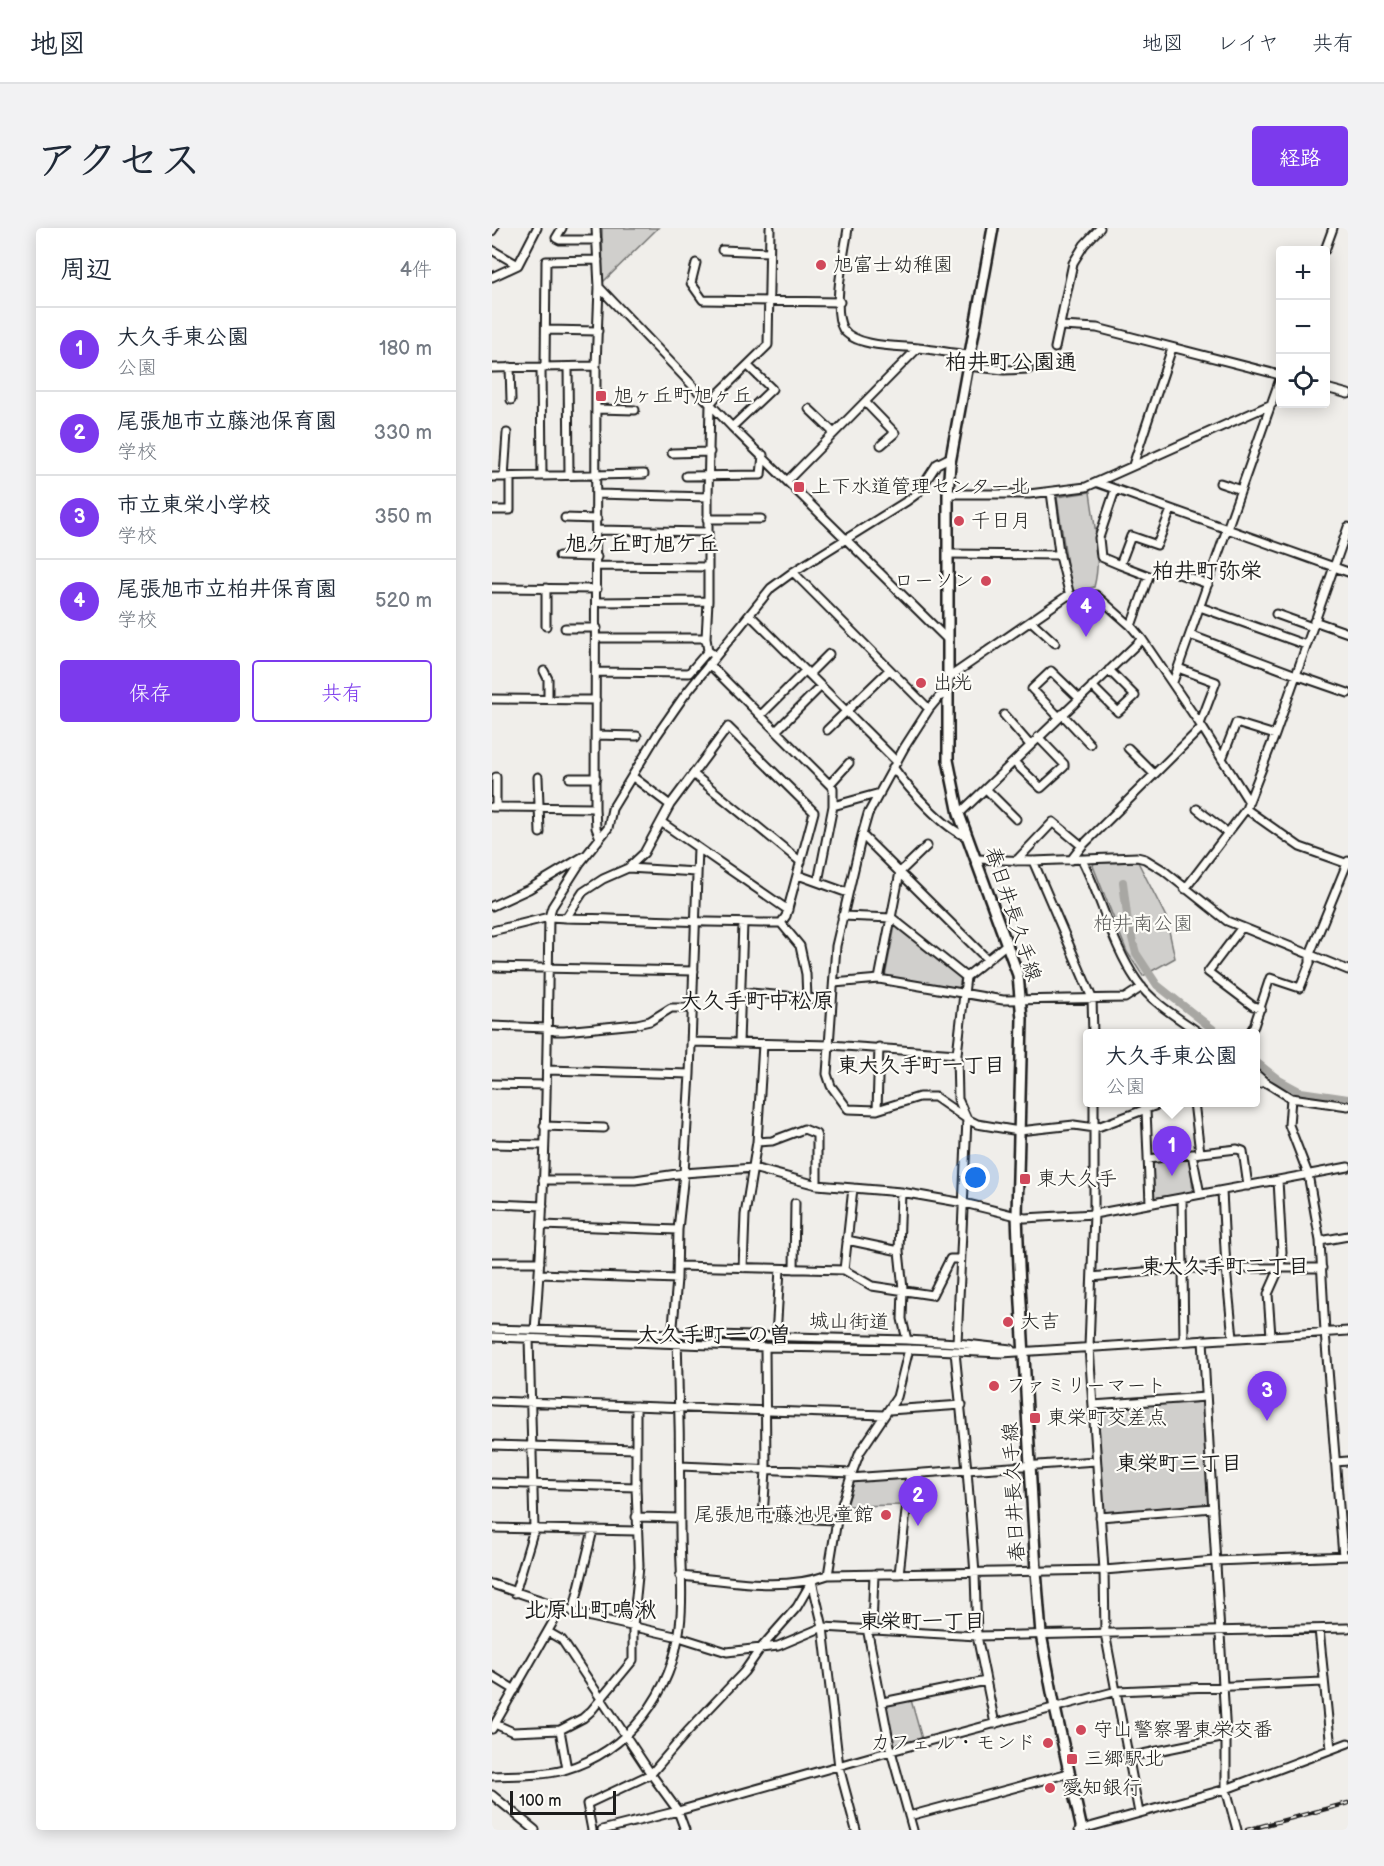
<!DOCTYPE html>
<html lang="ja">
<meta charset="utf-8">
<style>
body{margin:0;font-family:"Balsamiq Sans","Klee One",sans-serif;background:#f2f2f3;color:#1f2937}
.controls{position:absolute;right:18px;top:18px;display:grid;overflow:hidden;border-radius:6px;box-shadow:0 3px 15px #0003}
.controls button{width:54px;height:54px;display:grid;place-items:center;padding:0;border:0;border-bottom:2px solid #e0e1e3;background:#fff;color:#1f2937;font:30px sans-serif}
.scale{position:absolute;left:18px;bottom:15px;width:106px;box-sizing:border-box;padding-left:6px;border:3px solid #1c1c1c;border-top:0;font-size:16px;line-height:21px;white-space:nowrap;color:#1c1c1c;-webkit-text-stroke:4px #fdfcf7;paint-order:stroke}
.you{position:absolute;left:484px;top:950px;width:21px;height:21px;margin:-15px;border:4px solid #fff;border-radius:50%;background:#1a73e8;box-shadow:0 0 0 9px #1a73e833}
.badge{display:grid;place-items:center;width:39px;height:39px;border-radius:50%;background:#7c3aed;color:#fff;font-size:20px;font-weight:700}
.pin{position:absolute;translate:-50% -50px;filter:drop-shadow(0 2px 3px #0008)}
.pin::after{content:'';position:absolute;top:32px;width:21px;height:18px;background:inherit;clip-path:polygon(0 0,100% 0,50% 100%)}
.popup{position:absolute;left:591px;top:801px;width:177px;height:78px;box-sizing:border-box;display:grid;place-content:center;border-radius:6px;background:#fff;filter:drop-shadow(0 2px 4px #0005);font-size:20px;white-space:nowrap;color:#747a83}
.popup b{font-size:22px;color:#1f2937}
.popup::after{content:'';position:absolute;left:50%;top:100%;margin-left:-12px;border:12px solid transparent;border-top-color:#fff}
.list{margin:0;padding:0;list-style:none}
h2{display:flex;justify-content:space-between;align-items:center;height:78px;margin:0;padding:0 24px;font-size:26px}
h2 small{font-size:20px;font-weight:400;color:#747a83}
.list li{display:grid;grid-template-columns:39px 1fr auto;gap:18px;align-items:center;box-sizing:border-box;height:84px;padding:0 24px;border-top:2px solid #e0e1e3}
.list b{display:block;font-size:22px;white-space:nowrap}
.list p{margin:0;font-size:20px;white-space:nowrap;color:#747a83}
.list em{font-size:20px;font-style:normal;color:#747a83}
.actions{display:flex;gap:12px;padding:18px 24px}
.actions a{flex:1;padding:14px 0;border:2px solid #7c3aed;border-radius:6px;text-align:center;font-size:21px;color:#7c3aed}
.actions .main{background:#7c3aed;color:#fff}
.icon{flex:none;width:33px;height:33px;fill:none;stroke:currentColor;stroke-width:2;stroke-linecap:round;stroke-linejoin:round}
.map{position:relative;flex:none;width:856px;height:1602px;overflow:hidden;border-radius:6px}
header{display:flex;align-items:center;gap:36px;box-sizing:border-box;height:84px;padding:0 30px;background:#fff;border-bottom:2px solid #e0e1e3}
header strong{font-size:28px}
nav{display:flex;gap:33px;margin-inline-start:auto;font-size:21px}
.intro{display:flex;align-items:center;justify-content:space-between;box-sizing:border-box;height:144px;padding:0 36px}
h1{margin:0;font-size:42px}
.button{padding:15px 27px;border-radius:6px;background:#7c3aed;color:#fff;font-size:21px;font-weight:700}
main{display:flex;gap:36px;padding:0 36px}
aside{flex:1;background:#fff;border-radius:6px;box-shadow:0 3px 15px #0003}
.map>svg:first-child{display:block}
</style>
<header>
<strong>地図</strong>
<nav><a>地図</a><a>レイヤ</a><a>共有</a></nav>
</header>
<div class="intro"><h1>アクセス</h1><a class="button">経路</a></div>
<main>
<aside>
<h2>周辺<small>4件</small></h2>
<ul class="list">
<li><span class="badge">1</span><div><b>大久手東公園</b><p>公園</p></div><em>180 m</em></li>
<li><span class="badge">2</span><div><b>尾張旭市立藤池保育園</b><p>学校</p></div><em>330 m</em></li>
<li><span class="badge">3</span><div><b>市立東栄小学校</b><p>学校</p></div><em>350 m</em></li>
<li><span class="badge">4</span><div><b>尾張旭市立柏井保育園</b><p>学校</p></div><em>520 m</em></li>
</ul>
<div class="actions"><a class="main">保存</a><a>共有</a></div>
</aside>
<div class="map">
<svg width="856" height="1602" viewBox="0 0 856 1602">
<rect width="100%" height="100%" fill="#f0eeea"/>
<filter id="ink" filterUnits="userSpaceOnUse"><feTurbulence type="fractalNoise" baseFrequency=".0167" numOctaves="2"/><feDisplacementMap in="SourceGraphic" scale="12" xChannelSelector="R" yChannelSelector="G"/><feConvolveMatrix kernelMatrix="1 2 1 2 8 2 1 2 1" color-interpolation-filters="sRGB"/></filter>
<g filter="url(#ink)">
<path fill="#d0cfcc" stroke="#767674" stroke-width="1.5" d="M110,0H166L111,54Z
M598,264C602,295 610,329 602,359L579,364L565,269Z
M646,634L674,689L683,730L651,748L635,724L601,638L602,635Z
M403,698L469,749L467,760L393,748Z
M698,931L701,964L662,970L661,932Z
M710,1174L716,1277L612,1284L606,1180Z
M414,1250L411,1277L355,1278L362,1253Z
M419,1472L430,1511L402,1520L394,1476Z"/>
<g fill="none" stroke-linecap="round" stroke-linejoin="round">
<path stroke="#a8a7a3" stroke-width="8" d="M631,654L636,695L644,725L665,757L727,806
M764,834L787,852L809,864L856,871"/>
<g stroke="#1c1c1c" stroke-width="11">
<path id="minor" d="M70,0L64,10L68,12H105
M104,0L107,59L104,138L103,580L104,600L108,610
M356,0C353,23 339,81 351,101C363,119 406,118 426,120C443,122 459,125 476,127
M0,3L2,0
M0,22L26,37L0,49
M230,22L277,24
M833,22L841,0
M204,35L199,55L211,72L348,74
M26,37L45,0
M107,59L240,199L456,412
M569,98L605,100L788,147
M54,102L106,103
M563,120L581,35L592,17L608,0
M475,138L512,142L537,141
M18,139L19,172
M53,139L54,33L106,32
M76,139L77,247
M0,140L104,138
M49,140L50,248
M834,160L856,166
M373,174L403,205L389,217
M105,181L143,182
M317,181L342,205
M240,199L280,161L256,138
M180,225L218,224
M641,237L680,120
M194,248L269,247L271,227
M0,249L152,246
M12,249L15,205
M295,253L426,120
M606,255L856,344
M728,255L749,262
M623,262L607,310L609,329L628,337L639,308L665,317L679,282
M559,264L567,324L578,368
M105,266L216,269V373L214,410L216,423L224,428
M456,266H537L594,259L780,176
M216,269L218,176L228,164L276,117L278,0
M0,282H18V249
M73,290L105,291
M215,291H269
M105,302L215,304
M456,326L568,327
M67,328L105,329
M628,337L657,348L639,398
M105,338L216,339
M301,344L437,481
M687,346L716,356
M0,360L105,361
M54,360V398
M105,374L216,373
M708,379L814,417
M784,386L820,399
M258,387L405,534
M539,393L563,415
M822,393L856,405
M73,400H105
M698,407L804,447L856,465
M105,410H214
M217,436L341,560V578L326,654
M686,440L724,454L708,496
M52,443L56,451V471
M104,444L197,445L216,423
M317,446L337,426
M456,450L575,368L604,367L639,398L650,411L710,499L757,574
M681,454L788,151
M600,458L626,484L643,468L617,442
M456,465L447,469L437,481L412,520L376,586L370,607L344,718L335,846L339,858L356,881L385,882L427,869H443L475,891L485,896L527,903L582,897L603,900L673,874
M0,471L104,472
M570,486L598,516
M269,487L313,443
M512,487L538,517
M567,489L540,461L559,443L587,470
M335,502L397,442
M284,503L329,458
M104,507L145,508
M636,520L662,546
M730,531L744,495L783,507
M522,534L549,560L572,539V536L546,509
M401,539C416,560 453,602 476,609
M201,546L309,634
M46,549L48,605
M141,549L178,577
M78,550H104
M338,556L357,535
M494,561L524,591
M341,578L388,565
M0,579L103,580
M4,579V549
M705,581L736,605
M754,581L808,619L856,636
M467,586L650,411
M169,594L296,682
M370,607L495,731
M485,631L541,633L645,629L653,631L671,642L735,693L856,742
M579,632L590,618L710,499
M590,632C610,671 620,717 645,753C660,775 688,791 709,806
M524,633L561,594L590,618
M541,633L600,770L601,806
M136,640L205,644
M306,647L356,665
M693,661L754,581L783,507L856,299
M0,678L37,661L92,628
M350,688L400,690L474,749
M289,695L308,718L314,746L315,771
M750,699L716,744L761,778L769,780
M0,703L57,689L74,690C146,691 217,695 289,695L294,688L322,584L236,499L178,577L152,625L136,640L111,651L91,664L74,690
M0,739L202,743
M387,751L408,644L435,618
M342,755L387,751L511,772L633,770L650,759
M248,764L340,772
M0,798L54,800L63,803H72L145,796L158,793L179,780H200
M757,806L762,798L778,750L808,760L818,735V726L856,633
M200,814L338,817L465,826
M247,815L251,695
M55,842L198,846
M764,846L773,854L799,870L856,878
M0,856L54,857
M764,856L773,854
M799,870L797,897L816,946L828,1013L833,1104L851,1328
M602,874V986L597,1119L612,1342L613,1405L647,1585
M702,874L708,925
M385,882L387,819
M654,882L658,975
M52,898L112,900
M265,914L280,913L312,901L324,906L325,909V957
M0,916L52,917
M700,926L708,966
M656,931L745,921L751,923L756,958
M51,952H143L192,945L261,940L325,957L409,964L472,975L533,990L602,986L856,939
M730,963L734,1040L741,1110
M409,964L407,1023L411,1061L410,1091L415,1112
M690,970L692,1113
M0,976L51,978
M50,997L186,1002
M355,1012L407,1023
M828,1013L856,1008
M0,1034H48
M186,1038L352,1042L380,1058L440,1067L458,1031H468
M251,1040L253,987L265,914L271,816
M302,1041L303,975
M352,1042L361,960
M48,1046L185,1051
M600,1049L691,1040H830
M0,1101L415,1112L465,1115L519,1121
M43,1102C54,965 55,827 57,689L60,679L88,635L116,600L120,581L165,507L192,468L279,360L301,344L415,273L426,265L445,236L459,229
M779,1108L776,1066L788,1039L790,1024L786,952
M0,1109L273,1119L417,1121L510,1125L856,1103
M284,1109L288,1041
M711,1112L734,1509V1561L745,1602
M465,1115L475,891L466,871L465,826L474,749L516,715
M273,1119L274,1242L271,1289L345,1292
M463,1124L475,1242L483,1346L485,1408L503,1496
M0,1173L392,1187
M601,1177L714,1169
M397,1182L470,1177
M0,1217L144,1221
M843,1234L856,1233
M188,1238L360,1245
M358,1250L604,1233
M0,1255L144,1259
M144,1289L188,1290
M608,1289L721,1280
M0,1300L145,1303
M382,1346L380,1401L376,1405L399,1523L421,1602
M407,1346L418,1247
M336,1347L345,1292L360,1245L368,1224L405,1169L417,1121
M188,1348C237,1352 290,1364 336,1347L612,1342L723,1333L856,1328
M320,1353L331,1399L347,1539L364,1602
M0,1356L99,1389L187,1409L235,1424L286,1418L331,1399L485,1408L856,1400
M23,1365L42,1301L37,1110
M81,1384L101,1302
M827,1401L839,1521
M56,1404L70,1412L159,1546L186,1583L193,1602
M0,1448L23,1462
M391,1474L494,1453
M3,1496L21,1504L68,1502L91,1490L99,1483L141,1432V1399L147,1338L144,1259V1178
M0,1501L69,1380
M68,1502L75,1541
M636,1529L734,1509
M0,1548C24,1547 49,1548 72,1542C138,1523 180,1464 188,1398C192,1368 188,1333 188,1302C188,1237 187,1172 185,1107L181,1098L185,1051L186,1002L192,945L198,846L206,620
M0,1567L43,1602
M417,1588L577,1545
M100,1602L95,1576L159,1546L195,1504L252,1444L268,1421L305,1379L320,1353
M110,1602L186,1583L399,1523L625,1463L831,1454
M587,1602L734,1561L856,1515"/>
</g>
<g stroke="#1c1c1c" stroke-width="14">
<path id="major" d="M501,0L458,235L456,266V532L467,586L526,747L530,791L525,987L527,1039L544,1343L549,1406L563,1480L590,1602"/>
</g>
<use href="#minor" stroke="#fdfcf7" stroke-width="7"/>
<use href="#major" stroke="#fdfcf7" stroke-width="9"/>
<g stroke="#1c1c1c" stroke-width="4.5">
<path id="rail" d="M755,1602L856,1575"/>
</g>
<use href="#rail" stroke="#fdfcf7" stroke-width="2" stroke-dasharray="7" stroke-linecap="butt"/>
</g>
</g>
<g fill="#d1495b" stroke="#fdfcf7" stroke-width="2">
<circle cx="329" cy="37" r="6"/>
<rect x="103" y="162" width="12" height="12" rx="3"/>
<rect x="301" y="253" width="12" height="12" rx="3"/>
<circle cx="467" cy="293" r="6"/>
<circle cx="494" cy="353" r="6"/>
<circle cx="429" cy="455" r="6"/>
<rect x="527" y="945" width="12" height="12" rx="3"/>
<circle cx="516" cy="1094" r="6"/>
<circle cx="502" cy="1158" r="6"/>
<rect x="537" y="1184" width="12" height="12" rx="3"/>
<circle cx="394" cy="1287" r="6"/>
<circle cx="589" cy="1502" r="6"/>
<circle cx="556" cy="1515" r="6"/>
<rect x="574" y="1525" width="12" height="12" rx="3"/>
<circle cx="558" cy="1560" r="6"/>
</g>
<g text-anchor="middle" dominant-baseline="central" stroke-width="4.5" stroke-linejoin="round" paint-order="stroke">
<g font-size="20" fill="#1c1c1c" stroke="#fdfcf7" text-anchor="start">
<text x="341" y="37">旭富士幼稚園</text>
<text x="121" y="168">旭ヶ丘町旭ヶ丘</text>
<text x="319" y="259">上下水道管理センター北</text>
<text x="479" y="293">千日月</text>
<text x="482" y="353" text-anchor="end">ローソン</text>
<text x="441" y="455">出光</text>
<text x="545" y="951">東大久手</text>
<text x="528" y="1094">大吉</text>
<text x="514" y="1158">ファミリーマート</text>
<text x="555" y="1190">東栄町交差点</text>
<text x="382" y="1287" text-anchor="end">尾張旭市藤池児童館</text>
<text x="601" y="1502">守山警察署東栄交番</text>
<text x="544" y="1515" text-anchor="end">カフェ ル・モンド</text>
<text x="592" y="1531">三郷駅北</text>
<text x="570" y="1560">愛知銀行</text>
</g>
<g font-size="20" fill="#1c1c1c" stroke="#fdfcf7">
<text transform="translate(521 686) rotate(72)">春日井長久手線</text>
<text transform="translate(357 1094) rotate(1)">城山街道</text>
<text transform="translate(522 1264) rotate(-93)">春日井長久手線</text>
</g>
<g font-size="20" fill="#5b5b5a" stroke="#fdfcf7">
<text x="651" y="696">柏井南公園</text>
</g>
<g font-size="21" font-weight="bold" fill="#1c1c1c" stroke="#fdfcf7">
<text x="429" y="837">東大久手町一丁目</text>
<text x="733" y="1038">東大久手町二丁目</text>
<text x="687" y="1235">東栄町三丁目</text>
<text x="430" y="1393">東栄町一丁目</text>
</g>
<g font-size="22" font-weight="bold" fill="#1c1c1c" stroke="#fdfcf7">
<text x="519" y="134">柏井町公園通</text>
<text x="150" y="316">旭ケ丘町旭ケ丘</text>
<text x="715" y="343">柏井町弥栄</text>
<text x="265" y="773">大久手町中松原</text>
<text x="222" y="1107">大久手町一の曽</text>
<text x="98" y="1382">北原山町鳴湫</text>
</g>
</g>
</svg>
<div class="controls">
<button>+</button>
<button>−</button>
<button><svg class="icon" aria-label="locate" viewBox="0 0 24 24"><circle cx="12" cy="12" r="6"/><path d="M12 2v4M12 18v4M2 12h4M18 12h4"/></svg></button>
</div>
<div class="scale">100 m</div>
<div class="you"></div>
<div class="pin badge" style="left:680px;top:948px">1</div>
<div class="popup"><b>大久手東公園</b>公園</div>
<div class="pin badge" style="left:426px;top:1298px">2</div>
<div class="pin badge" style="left:775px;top:1193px">3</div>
<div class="pin badge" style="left:594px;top:409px">4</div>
</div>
</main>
